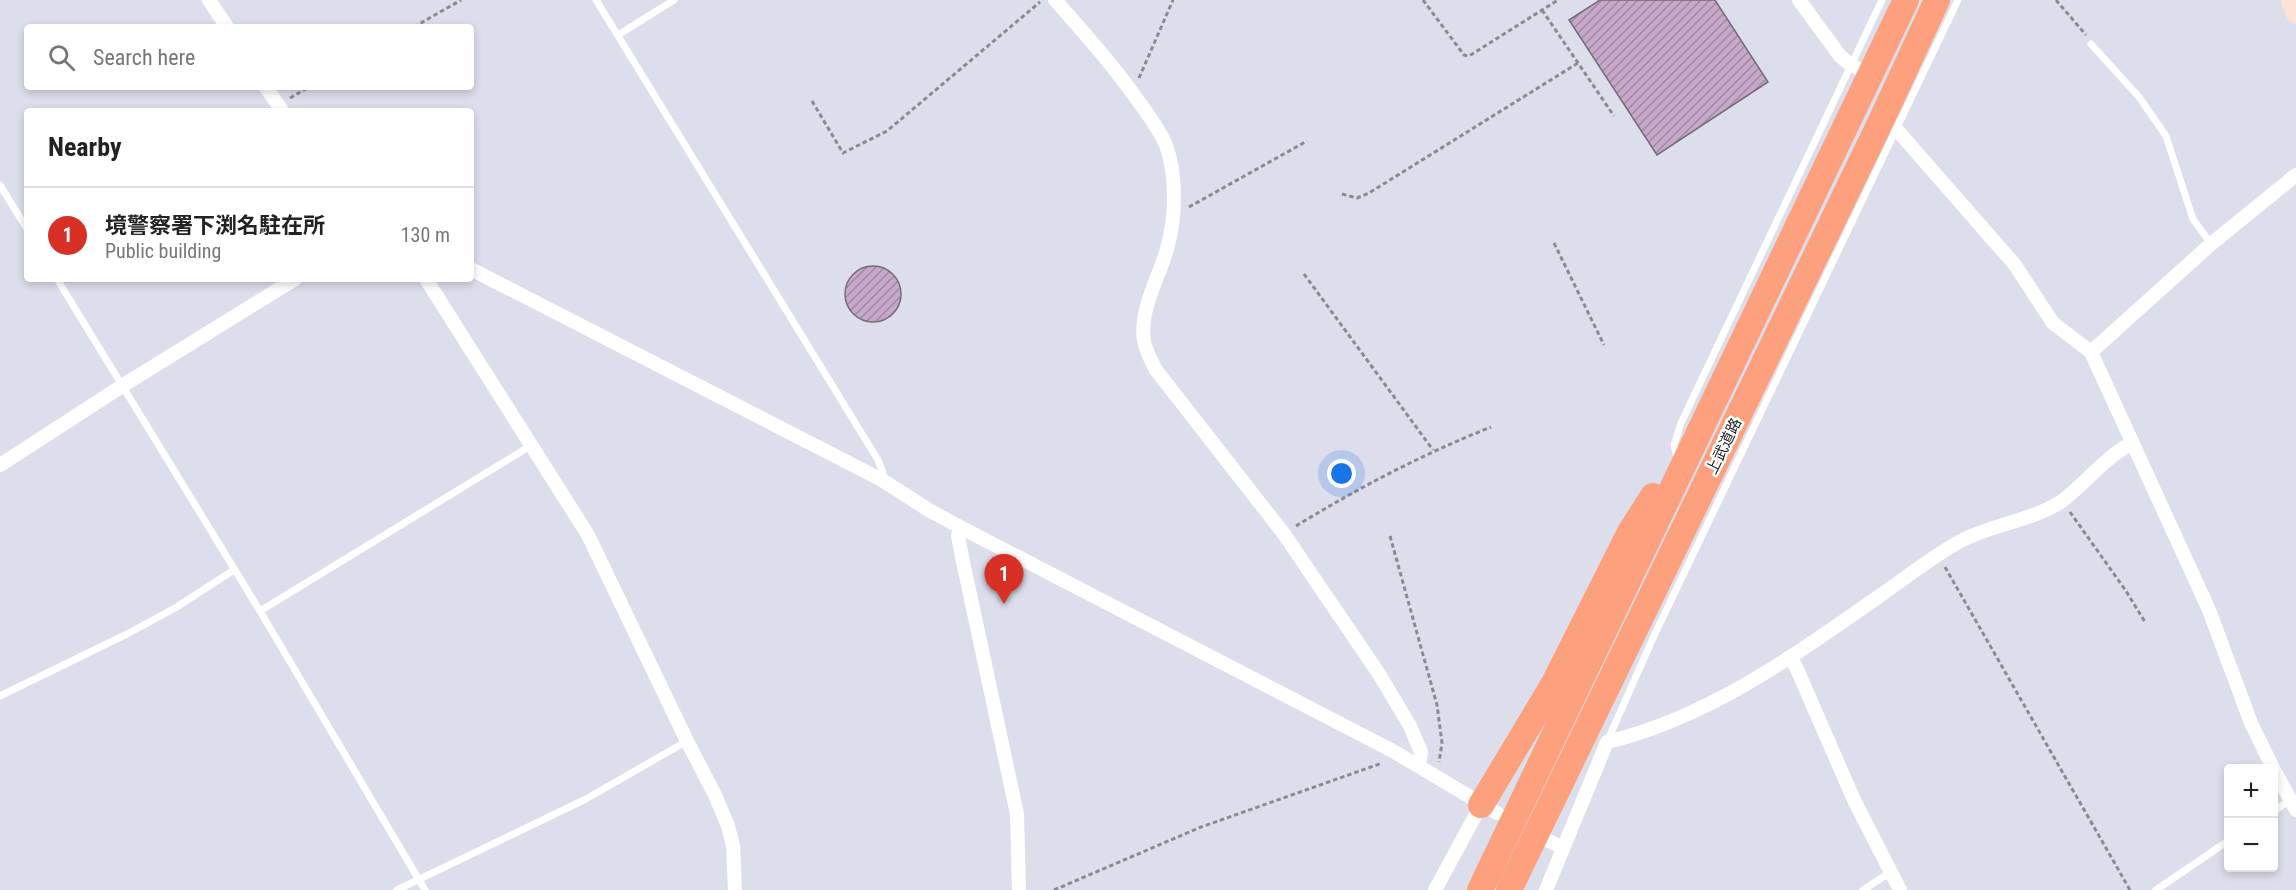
<!DOCTYPE html>
<meta charset="utf-8">
<style>
body{margin:0;font-family:"Roboto Condensed","Noto Sans JP",sans-serif;background:#f6f6f6;color:#222}
.controls{position:absolute;right:18px;bottom:18px;display:grid;overflow:hidden;border-radius:6px;box-shadow:0 3px 9px #0003}
.controls button{width:54px;height:54px;display:grid;place-items:center;padding:0;border:0;border-bottom:2px solid #e0e0e0;background:#fff;color:#222;font:30px sans-serif}
.you{position:absolute;left:1342px;top:474px;width:21px;height:21px;margin:-15px;border:4px solid #fff;border-radius:50%;background:#1a73e8;box-shadow:0 0 0 9px #1a73e833}
.badge{display:grid;place-items:center;width:39px;height:39px;border-radius:50%;background:#d93025;color:#fff;font-size:20px;font-weight:700}
.pin{position:absolute;translate:-50% -50px;filter:drop-shadow(0 2px 3px #0008)}
.pin::after{content:'';position:absolute;top:32px;width:21px;height:18px;background:inherit;clip-path:polygon(0 0,100% 0,50% 100%)}
.list{margin:0;padding:0;list-style:none}
h2{display:flex;justify-content:space-between;align-items:center;height:78px;margin:0;padding:0 24px;font-size:26px}
h2 small{font-size:20px;font-weight:400;color:#767676}
.list li{display:grid;grid-template-columns:39px 1fr auto;gap:18px;align-items:center;box-sizing:border-box;height:96px;padding:0 24px;border-top:2px solid #e0e0e0}
.list b{display:block;font-size:22px;white-space:nowrap}
.list p{margin:0;font-size:20px;white-space:nowrap;color:#767676}
.list em{font-size:20px;font-style:normal;color:#767676}
.icon{flex:none;width:33px;height:33px;fill:none;stroke:currentColor;stroke-width:2;stroke-linecap:round;stroke-linejoin:round}
.map{position:relative;flex:none;width:2296px;height:890px;overflow:hidden}
.search{position:absolute;background:#fff;box-shadow:0 3px 9px #0003;left:24px;top:24px;width:450px;height:66px;display:flex;align-items:center;gap:15px;box-sizing:border-box;padding:0 21px;border-radius:6px;color:#767676;font-size:22px}
.panel{position:absolute;background:#fff;box-shadow:0 3px 9px #0003;left:24px;top:108px;width:450px;height:174px;border-radius:6px}
.map>svg:first-child{display:block}
</style>
<div class="map">
<svg width="2296" height="890" viewBox="0 0 2296 890">
<defs>
<pattern id="building-hatch" width="6" height="6" patternUnits="userSpaceOnUse" patternTransform="scale(1.5)"><rect width="6" height="6" fill="#c7a8cb"/><path d="M-1 1l2-2M0 6l6-6M5 7l2-2" fill="none" stroke="#a188a5"/></pattern>
</defs>
<rect width="100%" height="100%" fill="#dddeeb"/>
<path fill="url(#building-hatch)" stroke="#736c74" stroke-width="1.5" d="M1600,0H1715L1768,82L1657,155L1569,20Z
M845 294a28 28 0 1 1 56 0a28 28 0 1 1-56 0Z"/>
<g fill="none" stroke-linecap="round" stroke-linejoin="round">
<path stroke="#898a93" stroke-width="3" stroke-dasharray="4.5 3" stroke-linecap="butt" d="M1423,0L1464,55L1469,56L1558,0
M2056,0L2086,35
M1542,10L1614,116
M414,27L461,0
M1139,78L1173,0
M290,98L309,87
M812,101L843,153L887,131L1040,2
M1342,194L1357,198L1369,193L1578,63
M1189,207L1307,141
M1554,243L1604,345
M1304,274L1433,450
M2070,512L2126,591L2145,622
M1296,526C1360,487 1421,455 1491,427
M1390,536L1437,705L1442,743L1439,762
M1945,567L2130,890
M1054,890L1201,827L1382,763"/>
<path stroke="#fff" stroke-width="7" d="M596,0L878,460L883,473L882,480
M618,35L674,0
M2091,44L2139,97L2166,136L2193,219L2211,244
M0,185L27,229
M57,279L260,611L425,890
M1677,457L1674,445L1681,423L1882,0
M260,611L532,445
M0,696L129,633L175,608L234,570
M1607,742L1653,638L1958,0
M2274,811L2290,800
M397,890L586,799L687,741
M1863,890L1891,872
M2156,890L2228,841"/>
<path stroke="#fff" stroke-width="14" d="M209,0L227,27
M1055,0C1084,33 1114,66 1139,102C1149,116 1159,129 1166,145C1177,176 1176,217 1167,249C1159,278 1139,309 1144,341C1146,351 1151,361 1156,370L1284,534L1379,674L1410,726L1421,752L1419,765
M1799,0L1840,56L1851,65L1872,75
M266,87L282,111
M1882,119L1890,123L1897,130L2015,265L2053,323L2091,352L2209,610L2251,723L2273,768
M471,269L882,480L927,509L960,527L1393,751L1497,813
M426,279L588,535L687,741L715,795L728,826L733,846L735,890
M2091,352L2211,244L2296,175
M0,465L122,386L295,279
M960,527L958,536L962,557L1017,814L1019,890
M1790,657L1796,667L1854,800L1900,890
M2274,770L2296,810
M1545,839L1563,848
M1435,890L1481,805
M1546,890L1607,742C1708,718 1795,655 1878,597C1904,579 1929,559 1957,543C1988,525 2035,520 2062,501C2086,483 2104,458 2132,443"/>
<path stroke="#fee2d8" stroke-width="20" d="M2291,0L2296,14"/>
<path stroke="#fca07d" stroke-width="26" d="M1481,805L1553,685L1630,532L1653,496
M1480,890L1906,0
M1509,890L1882,119L1937,0"/>
</g>
<g text-anchor="middle" dominant-baseline="central" stroke-width="5" stroke-linejoin="round" paint-order="stroke">
<g font-size="15" fill="#212226" stroke="#fff">
<text transform="translate(1724 446) rotate(-64)">上武道路</text>
</g>
</g>
</svg>
<div class="controls">
<button>+</button>
<button>−</button>
</div>
<div class="you"></div>
<div class="pin badge" style="left:1004px;top:604px">1</div>
<div class="search"><svg class="icon" aria-label="search" viewBox="0 0 24 24"><circle cx="10" cy="10" r="6"/><path d="M15 15l6 6"/></svg>Search here</div>
<section class="panel">
<h2>Nearby<small></small></h2>
<ul class="list">
<li><span class="badge">1</span><div><b>境警察署下渕名駐在所</b><p>Public building</p></div><em>130 m</em></li>
</ul>
</section>
</div>
